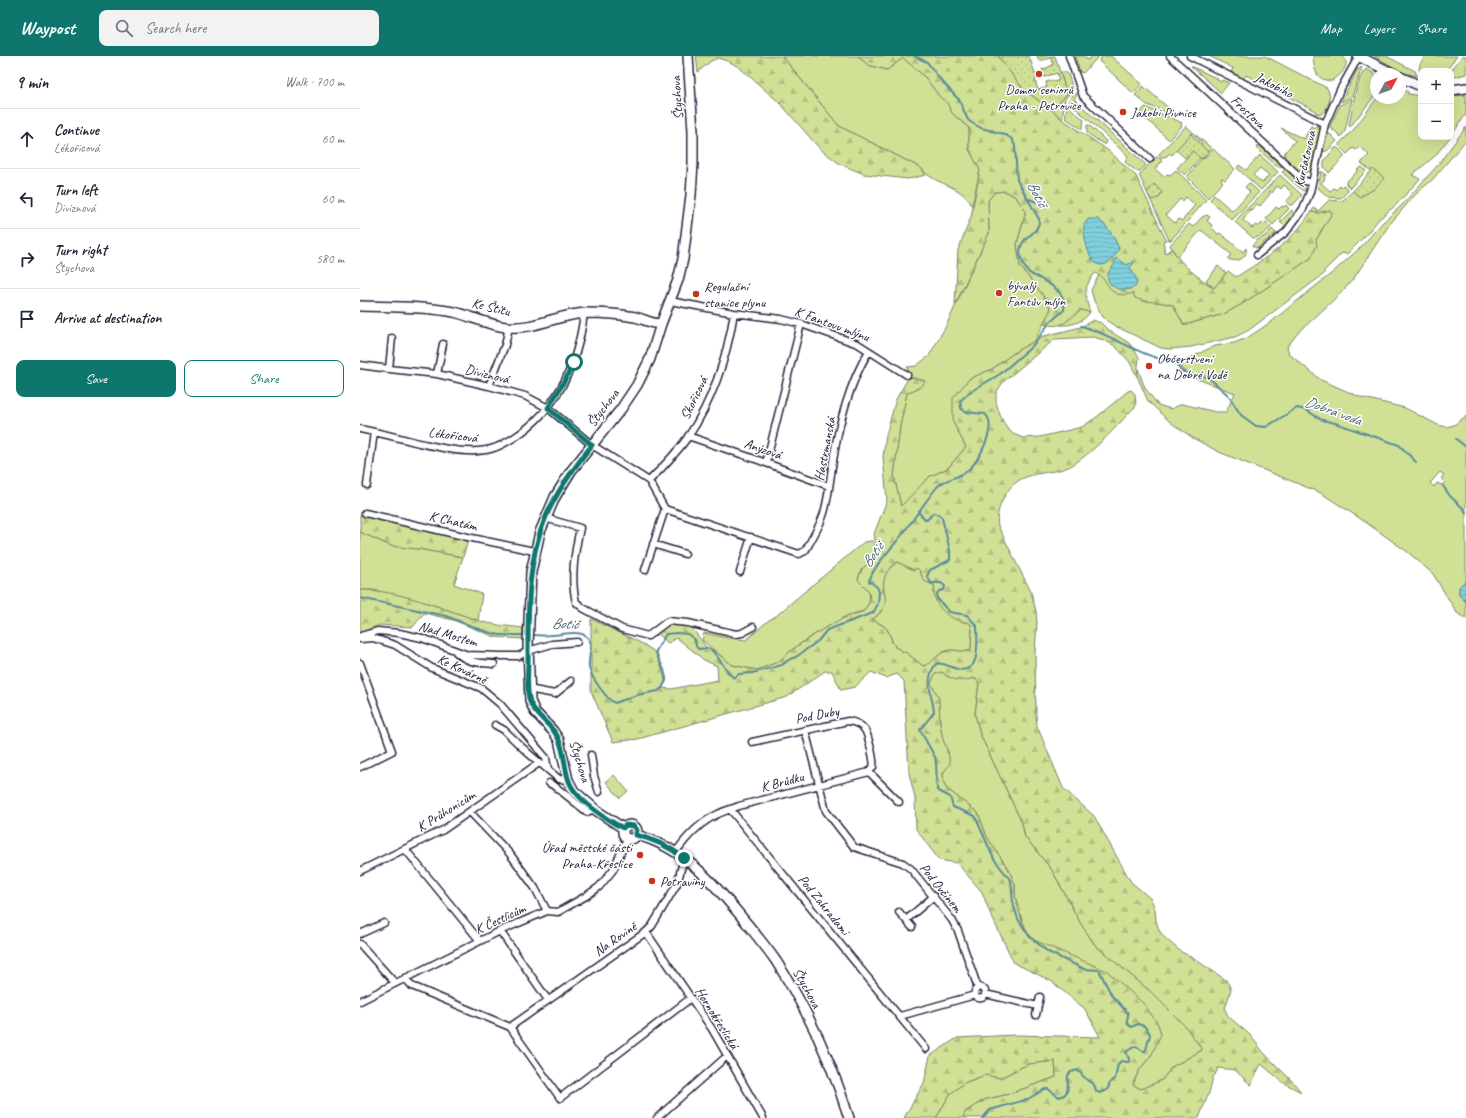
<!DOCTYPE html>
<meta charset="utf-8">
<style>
body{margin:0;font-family:Caveat,sans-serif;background:#f2f2f3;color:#1f2937}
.controls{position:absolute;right:12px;top:12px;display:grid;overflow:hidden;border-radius:8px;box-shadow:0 4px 16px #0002}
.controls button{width:36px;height:36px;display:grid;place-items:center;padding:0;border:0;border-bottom:1px solid #e0e1e3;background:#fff;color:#1f2937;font:20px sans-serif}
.compass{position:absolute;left:1010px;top:12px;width:36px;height:36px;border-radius:50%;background:#fff;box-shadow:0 4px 16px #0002;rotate:49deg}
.stop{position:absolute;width:12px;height:12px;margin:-9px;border:3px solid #0f766e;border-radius:50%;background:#fff}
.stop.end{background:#0f766e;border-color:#fff;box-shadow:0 1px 4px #0008}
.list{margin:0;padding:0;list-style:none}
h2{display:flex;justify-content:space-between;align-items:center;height:52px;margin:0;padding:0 16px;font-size:17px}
h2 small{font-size:13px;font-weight:400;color:#747a83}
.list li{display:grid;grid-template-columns:26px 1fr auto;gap:12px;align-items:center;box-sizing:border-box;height:60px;padding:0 16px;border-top:1px solid #e0e1e3}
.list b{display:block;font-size:15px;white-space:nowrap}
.list p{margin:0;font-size:13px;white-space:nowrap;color:#747a83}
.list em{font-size:13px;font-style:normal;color:#747a83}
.actions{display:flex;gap:8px;padding:12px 16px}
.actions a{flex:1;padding:9px 0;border:1px solid #0f766e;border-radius:8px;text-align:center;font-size:14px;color:#0f766e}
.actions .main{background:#0f766e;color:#fff}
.icon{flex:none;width:22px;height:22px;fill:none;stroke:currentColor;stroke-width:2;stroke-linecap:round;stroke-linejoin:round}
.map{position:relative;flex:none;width:1106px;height:1062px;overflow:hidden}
header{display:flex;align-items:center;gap:24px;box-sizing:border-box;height:56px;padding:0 20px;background:#0f766e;color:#fff}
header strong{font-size:19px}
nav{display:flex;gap:22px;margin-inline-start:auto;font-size:14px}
.search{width:280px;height:36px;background:#f2f2f3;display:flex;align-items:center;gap:10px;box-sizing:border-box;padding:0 14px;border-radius:8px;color:#747a83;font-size:15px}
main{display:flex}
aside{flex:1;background:#fff}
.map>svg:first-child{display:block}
</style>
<header>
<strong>Waypost</strong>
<div class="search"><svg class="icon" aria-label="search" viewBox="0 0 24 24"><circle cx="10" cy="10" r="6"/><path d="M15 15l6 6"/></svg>Search here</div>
<nav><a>Map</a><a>Layers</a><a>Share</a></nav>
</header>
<main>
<aside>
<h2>9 min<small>Walk · 700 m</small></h2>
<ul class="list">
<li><svg class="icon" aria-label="ahead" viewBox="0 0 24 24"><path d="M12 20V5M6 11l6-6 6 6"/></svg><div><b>Continue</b><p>Lékořicová</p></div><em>60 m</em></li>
<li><svg class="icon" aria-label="left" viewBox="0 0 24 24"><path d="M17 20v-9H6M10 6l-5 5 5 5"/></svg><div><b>Turn left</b><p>Diviznová</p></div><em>60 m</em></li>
<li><svg class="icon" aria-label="right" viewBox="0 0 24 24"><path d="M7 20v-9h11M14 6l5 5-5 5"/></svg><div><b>Turn right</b><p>Štychova</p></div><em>580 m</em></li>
<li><svg class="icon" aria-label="arrive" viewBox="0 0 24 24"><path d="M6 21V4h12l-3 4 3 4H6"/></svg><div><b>Arrive at destination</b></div></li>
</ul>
<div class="actions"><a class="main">Save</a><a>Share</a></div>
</aside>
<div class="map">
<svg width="1106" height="1062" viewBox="0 0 1106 1062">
<defs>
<pattern id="forest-firs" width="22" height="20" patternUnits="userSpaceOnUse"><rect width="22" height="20" fill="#d0e195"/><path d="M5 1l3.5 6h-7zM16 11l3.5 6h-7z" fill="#b2c181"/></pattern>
<pattern id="park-dots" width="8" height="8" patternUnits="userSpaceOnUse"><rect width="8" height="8" fill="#d0e195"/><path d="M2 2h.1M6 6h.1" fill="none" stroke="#b2c181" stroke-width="1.8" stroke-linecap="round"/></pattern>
<pattern id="water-rules" width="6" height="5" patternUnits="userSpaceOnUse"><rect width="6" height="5" fill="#80cfdd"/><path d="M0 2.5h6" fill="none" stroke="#6eb1bf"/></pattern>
</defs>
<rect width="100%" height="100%" fill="#fff"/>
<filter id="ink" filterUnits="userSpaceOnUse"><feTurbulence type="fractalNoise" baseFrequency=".025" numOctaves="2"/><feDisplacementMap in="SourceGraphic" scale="8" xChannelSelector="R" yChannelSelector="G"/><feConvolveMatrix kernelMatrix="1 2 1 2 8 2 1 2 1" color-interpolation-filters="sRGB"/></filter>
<g filter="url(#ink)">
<path fill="#d0e195" stroke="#798268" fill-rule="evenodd" d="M422,0H498L508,9L527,14L543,2L565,21L579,40L587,46L592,57L609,72V93L620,114L612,150C601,127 574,130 561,112L479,70Z
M715,0H723L728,4L732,0H739L723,17L720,16Z
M742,0H751L782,28L773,37L739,5Z
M849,0H905L967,32C972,39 969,53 961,58L955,57L956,55L886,19L883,23L871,17L873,12Z
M953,0H983C991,7 982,20 973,23V25C956,25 954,14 953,0Z
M1014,0H1026L1055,15L1057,20L1044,17Z
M1065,0H1097L1086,15H1061L1059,14L1060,8Z
M1102,0H1106V18L1091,22V15Z
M831,10L858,23L857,24L861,26L862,24L869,27L861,37Z
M1002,11L992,41L981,46L997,14Z
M1007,13L1016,19V38L990,71L989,69L995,38L1000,22L1004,15Z
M700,16H705L708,18L713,33L705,43L702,63L692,54L707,38Z
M783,30L818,60L787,49L775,39Z
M1040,32L1048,36V38L1061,40V81H1090L1075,100L1052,119L1060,123L1036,149L1019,163L1005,180L987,198L982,197L964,215V218L889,274L875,281L831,291L810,293L801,292L757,271L747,265L743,261L734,245L731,234L739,219L773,237L782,245H794L813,249L824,269L864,258L882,248L951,202L956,184L972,157L970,154L958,157L951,156L954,152L958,155L969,144L982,145L993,135L1000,141L1013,113L1011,115L1001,107L1009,99L1000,91L996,94L993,92L987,98L979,90V88L994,73L1017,42H1040Z
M715,37L717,39L714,43L786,109L780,115H776L765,106L768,100L710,47L709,43Z
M1106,39V58L1091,80V40Z
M992,43L985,75L981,81L974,74L973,75L970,71L971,68L980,49Z
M708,50L724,64L722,73L705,62L707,51Z
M785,51L818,65L822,67L821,71L809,84L780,57Z
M957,68L961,75L951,115L940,118L924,102L925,96L935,85L921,72L944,83L951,70L955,72Z
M727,69H729L746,85L745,88H743L727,77Z
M826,70L851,92L847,96L840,89L842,87L832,77L812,99L809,97L806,101L804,100L802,102L799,98Z
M1106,71V84L1073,123L1054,140L1029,169L994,222L982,236L937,278L927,291L929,298L961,324L1000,341L1045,352L1078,369L1087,371L1094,369L1106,360V524L1099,532V539L1106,546V563L1097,557L1073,518L1049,497L1004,465L961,437L859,396L833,382L810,366L788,345L777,320L778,313L785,332L798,349L811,353L822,348L856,356H866L875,337L832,321L817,309L846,294L855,290L874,287L887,282L911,266L972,217L1000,192L1022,167L1041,150L1077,110ZM1080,416L1084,419L1081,422L1085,426L1082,429L1077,427L1074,431L1070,427Z
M970,78L977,85L967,95L962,96L966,80Z
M899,89L922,110L920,111L916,110L896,91Z
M975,92H978L985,100L969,117L964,111V105Z
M853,93L875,113L865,124L862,122L861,124L863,126L848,142L827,121L842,102L843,103Z
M833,95L840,102L825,119L817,112Z
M900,99L918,116L901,134L877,112L879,109L886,114ZM900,112L909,119L902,127L893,119Z
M796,101H798L802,105L795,113L804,121L807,118L810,119L816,114L846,144L811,184H809L780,121V118ZM826,141L835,149L822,165L819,163L815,167L806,159L820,143L823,145Z
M1002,111L1006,115L990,132L986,128V126L998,115L997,114Z
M925,113L944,130L946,135H943L922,116Z
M961,115L967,119H964L965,123L961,127L970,135L974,132L976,134L980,130L981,132L983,129L989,134L981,142L968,141L958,132Z
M920,119L942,139L933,149H930L926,146L933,138L924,129L921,133L917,130L912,137L910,135L909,137L910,138L900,150L897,148L891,154L890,153L888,154L890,155L883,164L892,172L896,169L898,171L902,167L904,168L906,166L911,171C906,176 900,182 893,182L875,166V165Z
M889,127L899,136L872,164L850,144L854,139L872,155L890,136L885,131Z
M645,135L656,141L665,154V159L657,188L660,210L682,238L691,253L675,285L658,294L632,313L609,323L593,366L606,391L588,412L569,421L541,451L534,420L540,370L547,337L562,330L565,325L549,321L547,311L556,310L569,300L586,270L629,177L628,144L635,136Z
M926,149L929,153L913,169L906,163L916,151L919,153L922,150L924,151Z
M932,154C937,161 930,166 925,171L920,166Z
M847,159L850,161L847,165L852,169L851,171L858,178L860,177L883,196L886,192C888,203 876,207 868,203L871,198L841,174L817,201L810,189L829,168L833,171L842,161Z
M912,173L916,177L897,192L892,190L896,185L905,180Z
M858,210L866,217L854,232L846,225Z
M721,254L730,256C724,266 711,270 700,269Z
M0,476L31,490L58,493L103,501L94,528L122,538L118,565L71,548L13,534H0Z
M512,485L518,494L512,504L501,514L498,524L509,535L510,545L504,555L488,559L463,573L434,592L418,606L397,614L372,609L342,584L344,577L368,582L386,584L409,564L416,560L431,547L504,486Z
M537,506L554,514L557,512L560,515C561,521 568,528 574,529L575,532L573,537L603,566H610L612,573L611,594C604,598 595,592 586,595C577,598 572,608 563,610L548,598L535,591C526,574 532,573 513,564V563L522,555L524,538L523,529L524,520L526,515Z
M582,616L588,621L616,623L619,627L615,658L620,678L662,767L665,781L692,814L721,868L735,889L790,935L825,970L839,989L842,994L812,1011L802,1024L781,1033L773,1029L778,1016L792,998L691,892L674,884L667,876L658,853L655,840V829L649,814L627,781L618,757L586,732L583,725V717L588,696L583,684L580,668L579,651L571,627L575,618Z
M254,719L268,735L260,742L246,726Z
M695,1005L696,1021L649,1038L624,1044L605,1056L603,1062H576L590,1038L604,1027L625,1019L640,1022L668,1008Z"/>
<path fill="url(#forest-firs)" stroke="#798268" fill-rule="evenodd" d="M336,0H422L479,70L561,112L566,119L548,123L504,118L480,108L460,93L420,47L380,12L370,6L358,2L351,5L338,16Z
M498,0H638L663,33L692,54L702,63L749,95L776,120L806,184L803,185L805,197L812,193C822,210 838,221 854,232L868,215L876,221C906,202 931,187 951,156L958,157L970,154L972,157L956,184L957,189L951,202L882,248L864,258L824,269L813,249C800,245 786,247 775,242L773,237C746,245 752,224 735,217C723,233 724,237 730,256L721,254C706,265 703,273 683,268L691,253L682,238L660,210L657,188L665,159V154L656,141L645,135L635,136L628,144L629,177L595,249L598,194L611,161L620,114L609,93V72L592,57L587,47L579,40L565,21L543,2L527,14L508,9ZM743,167L748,173L759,192L751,204ZM758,204L767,209L773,205L768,212L749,217Z
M733,264L741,267L748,274L769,287L779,301L777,320L769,305L755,290L744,284L733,281L695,283L643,326L636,337V346L640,359L646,371L653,378L663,382L680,381L722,371L738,360L768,335L771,334L775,338L776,350C769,356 764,363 757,370C744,384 730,397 714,408C708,412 700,414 694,415C671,419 654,420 643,443C639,451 636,460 638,470L671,536L676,555L677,566L675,596L676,659L677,670L703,732L734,760L771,826L791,843L795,853L796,865L800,876L806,883L820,895L839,906L866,924L871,933L865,953L868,960L890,979L904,997L933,1026L941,1036L924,1027L901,1008L891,1029L875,1014L858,1012L855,1019L853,1021L849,1037L839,1062H603L605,1056L624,1044L649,1038L696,1021L695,1005L668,1008L640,1022L625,1019L604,1027L590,1038L576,1062H544L564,1027L570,1000L597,982L655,979L740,981L725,953L691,925L654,907L630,857L622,836L597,807L579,804L556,773L555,742L549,717L544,625L537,618L526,622L511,616L495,631L481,634L472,615H465L427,641L278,683L253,686L231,635V563L283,588L295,596L303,615L305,625L302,632L311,633L358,624L357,610L344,604L317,582L308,587L297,577L304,571L314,568L332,572L346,591L353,594L372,609L397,614L418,606L434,592L463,573L484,562L504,555L510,545L509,535L498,524L501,514L512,504L518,494L516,491L514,478L527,444L523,401L526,379L536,343L549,321L565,325L562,330L547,337L540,370L534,420L541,450L569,421L588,412L606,391L593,366V342L609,323L632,313L658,294L684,280L721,271ZM537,506L554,514L557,512L560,515L564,525L574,529L575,532C571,543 582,556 591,561C596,564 603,566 610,567L612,573L611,594C604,598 595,592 586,595C577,598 572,608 563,610L548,598L535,591C526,574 532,574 513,564V563C517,559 523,555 525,548C526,545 525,539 524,536C522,522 526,514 537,506ZM582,616C591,624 602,627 613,622L616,623L619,628L615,658L620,678L662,767L665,781L692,814L721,868L735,889L790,935L825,970L839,989L842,994L812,1011L802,1024L781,1033L773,1029L778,1016L792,998L801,978L798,968L784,948L747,915L674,884L667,876L662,865L655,840V829L649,814L627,781L618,757L586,732L583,725V717L590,708L588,696L583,684L580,668L579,642L571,627L575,618Z
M0,459L108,485L103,501L58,493L31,490L0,476Z
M0,534C39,534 80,552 117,564C131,569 148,570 163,572V583L135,581L93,564L64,557L53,571L19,569L0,577Z"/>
<path fill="url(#park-dots)" stroke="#798268" d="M638,0H669L677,23L675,24L678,34L687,31L686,26L693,24L694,26L699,24L697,17L684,21L682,13L686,14V12L693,9L691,2L679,5L677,0H695L707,38L692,54L663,33Z
M831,78L848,96L843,102H840L833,95L825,102L816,94Z
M1013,113L1024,122L1014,133L1000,141L993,135Z
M794,128L802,136L799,142L791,144L787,136Z"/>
<path fill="url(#water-rules)" stroke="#5a8a9c" d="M728,163H738C748,171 754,180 759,193C755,199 749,210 740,209C728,207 723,178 724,169Z
M756,202L767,209L773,205L774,207L770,211L777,224L776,230C767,238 745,233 748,218C749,214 753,211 755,207L754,206Z
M1106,524V546L1099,539V531Z"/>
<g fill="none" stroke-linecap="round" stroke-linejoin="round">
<path stroke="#5a8a9c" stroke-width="2" d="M669,143L679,147
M721,270C748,277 770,294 797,302C802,304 807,303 813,304L815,306L821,315L836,320L848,321L868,339L881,359L896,370L906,371L937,352L946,354L962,364L975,367L1039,389L1056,406
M1096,383L1106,391
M1083,430L1090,440L1104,453L1106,457
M558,456L566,464H567L573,457L578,458L582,462L590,495V504L570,514L567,520L571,527H581L585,530L584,534L579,535L577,538V542L589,556L607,559L617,570C617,586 622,622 594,612C588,610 583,606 576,608C564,623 572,639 574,656L560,674L575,701L576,706L577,734L590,741L593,751L615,760L634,803L651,825L653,847L658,863L669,880L688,896L724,913L739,914L752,940L768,957C769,964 763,965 771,971L778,968L784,970C789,976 792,977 788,985C787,989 788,991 785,995H783L776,990L772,992L766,996L770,1005L768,1006L761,1005L758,1008L755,1023L751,1025L747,1034L739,1037L736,1035C735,1027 731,1026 725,1022C723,1020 720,1017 718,1014L711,1016L708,1019C707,1029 711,1038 699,1041L688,1033H685L668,1043L630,1054L623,1062
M0,542L86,560L127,576L140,579H166
M172,579C178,579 185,580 191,579C201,579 212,575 222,578C237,583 227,602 229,612C232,622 246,643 255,647L277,639L298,635L302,632L306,625V622L304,614L298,601L296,595L306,578L316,577L328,578L335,584L336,590L338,593C341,593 345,592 348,592C356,594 365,616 374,622L379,618L392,617L422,609L430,603L436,601L458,585L467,574L513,557L518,548L519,536L517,531L509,525C514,509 534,490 544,476C555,461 565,446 577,431C585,422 599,423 608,414C619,406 638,369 625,358L605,356L601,352L600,345L610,336L640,318L670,292L676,286L689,267L704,254C707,237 692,229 679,222C677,220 673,220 671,218C667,216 662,207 661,202C655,180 681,180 679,163L657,124L655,90L652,83L644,78L621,72L612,67L608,64L599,44L579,22L567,6L554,0"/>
<g stroke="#22223b" stroke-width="9">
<path id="street" d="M709,0L723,40L790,103
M810,0L940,121L943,124L951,127
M830,0L965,68
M897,199L926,176L943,153L950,136L965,68L980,34L999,0
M310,245L374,257L421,263L441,268L498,288L547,319
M0,309L29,313L77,318L129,330L165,340L188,352L232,389L289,425L305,453L439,498L445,495C452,483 460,470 464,457C469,440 470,422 473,405C478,370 490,325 509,295
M29,313L32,282
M77,318L83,288
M129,330L145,289L149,271
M0,373C20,377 40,382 59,387C75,390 91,395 107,395C128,396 138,392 155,381C199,352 218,307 224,257
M328,380L398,404L469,430
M406,407L441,268
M289,425C303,411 317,396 328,381C353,344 367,301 374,257
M7,429L14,376
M5,457L112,482L174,495
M185,462L220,472C215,495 210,522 216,546L223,552L262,573L288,580L308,565L328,567L376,578L382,577L393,571
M293,488L325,498
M285,514L305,453
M380,516L391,481
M1,580L18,575L39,577L62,582L108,599L140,600H159L168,595L192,588L217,586
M0,583L13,582L35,589L72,612L121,632L140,648L186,702L188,713
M96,596C107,607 120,607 134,608
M0,607L32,695L0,711
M168,633L195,638L211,625
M135,669L144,674L168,697L199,723L208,724
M445,674L466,755L494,791L543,807L551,813L592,864L598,875L618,932
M392,686L488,665C495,666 501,668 505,674C508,679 515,706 513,711C512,713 510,714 509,716
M231,699L234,720L239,736
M189,727L196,731L227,756L234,753
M370,753L566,993
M110,756L150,798L175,832L187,855
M45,793L120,885
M316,796C327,780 341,766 358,758C364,755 372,753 379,750L509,716L539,746
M0,815L83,774L179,707
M539,856L552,871
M546,864L574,840
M140,875L188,944
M286,876L352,973L403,1062
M0,878L24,867
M0,888L35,927
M45,922L52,930L150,971L286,876L292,870L317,828L324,802
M614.5 937a5.5 5.5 0 1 1 11 0a5.5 5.5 0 1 1-11 0Z
M625,938L678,950
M0,945L140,875L187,855L198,856L226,840L239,831L253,814L267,783
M676,959L680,941
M540,960L615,939
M150,971L200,1042L331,942
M297,1062L367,1000"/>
</g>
<g stroke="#22223b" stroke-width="12">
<path id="secondary" d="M998,0L1034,18
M1040,21L1061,30
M1091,34L1106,32
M0,250C31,251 63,250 94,256C111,260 128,269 146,271C174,274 199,258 226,257C242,257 259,258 275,261C284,263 291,268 301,268
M263 776a7 7 0 1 1 14 0a7 7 0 1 1-14 0Z
M263,772L237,755L214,735L208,724L199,684L193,675L175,656L170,645L168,590L171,516L180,476L195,441L211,415L261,353L277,329L290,303L301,268L318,224L323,203L331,139L333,107V75L328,0
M276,779C321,790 352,825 380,859C392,874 405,889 416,905C447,953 472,1007 489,1062"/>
</g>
<use href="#street" stroke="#fff" stroke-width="6"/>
<use href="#secondary" stroke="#fff" stroke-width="9"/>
</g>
</g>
<g fill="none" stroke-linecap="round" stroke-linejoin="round" filter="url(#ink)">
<path stroke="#0f766e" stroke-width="5" d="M214,306L205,324L188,352L232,389C214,412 196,436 185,463C168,504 168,550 168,595C169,609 165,632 170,646C176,662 194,669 199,684C205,697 204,712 209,725C215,743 247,764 263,772L266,769L274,770L277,774L276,779C293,783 310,791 324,802"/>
</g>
<g fill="#c8321e" stroke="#fff" stroke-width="1.5">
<circle cx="679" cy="18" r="4"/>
<circle cx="763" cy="56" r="4"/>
<circle cx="639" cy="237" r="4"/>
<circle cx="336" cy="238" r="4"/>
<circle cx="789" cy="310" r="4"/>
<circle cx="280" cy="799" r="4"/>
<circle cx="292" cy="825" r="4"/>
</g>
<g text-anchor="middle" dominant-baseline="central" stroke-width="3" stroke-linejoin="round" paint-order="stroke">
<g font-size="14" fill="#22223b" stroke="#fff">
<text transform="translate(914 29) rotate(27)">Jakobiho</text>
<text transform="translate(317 42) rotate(-94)">Štychova</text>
<text transform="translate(888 56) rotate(43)">Frostova</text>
<text transform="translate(945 103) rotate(-77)">Kurčatovova</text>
<text transform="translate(131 251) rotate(14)">Ke Štítu</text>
<text transform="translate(472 268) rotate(20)">K Fantovu mlýnu</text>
<text transform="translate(127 318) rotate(14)">Diviznová</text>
<text transform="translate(334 342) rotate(-64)">Skořicová</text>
<text transform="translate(243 352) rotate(-53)">Štychova</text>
<text transform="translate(93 379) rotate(7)">Lékořicová</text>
<text transform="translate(403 393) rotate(19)">Anýzová</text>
<text transform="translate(465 393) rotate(-79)">Hastrmanská</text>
<text transform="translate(93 465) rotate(13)">K Chatám</text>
<text transform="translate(88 578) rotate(16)">Nad Mostem</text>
<text transform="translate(102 613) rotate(25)">Ke Kovárně</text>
<text transform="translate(457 659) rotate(-11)">Pod Duby</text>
<text transform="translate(220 705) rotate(73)">Štychova</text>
<text transform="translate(422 726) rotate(-15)">K Brůdku</text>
<text transform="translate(86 755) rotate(-32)">K Průhonicům</text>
<text transform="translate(581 832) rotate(51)">Pod Ovčínem</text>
<text transform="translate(464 849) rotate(51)">Pod Zahradami</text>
<text transform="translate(140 863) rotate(-25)">K Čestlicům</text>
<text transform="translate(255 883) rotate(-35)">Na Rovině</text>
<text transform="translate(447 932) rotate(61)">Štychova</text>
<text transform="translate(357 962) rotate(58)">Hornokřeslická</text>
</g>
<g font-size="14" fill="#22223b" stroke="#fff" text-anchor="start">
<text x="679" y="33" text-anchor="middle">Domov seniorů<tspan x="679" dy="16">Praha - Petrovice</tspan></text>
<text x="771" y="56">Jakobi Pivnice</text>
<text x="647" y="229">bývalý<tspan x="647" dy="16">Fantův mlýn</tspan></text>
<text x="344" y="230">Regulační<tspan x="344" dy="16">stanice plynu</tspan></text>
<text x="797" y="302">Občerstvení<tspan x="797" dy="16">na Dobré Vodě</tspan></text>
<text x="272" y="791" text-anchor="end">Úřad městské části<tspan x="272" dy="16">Praha-Křeslice</tspan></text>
<text x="300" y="825">Potraviny</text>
</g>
<g font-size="15" font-style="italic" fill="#435f74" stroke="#fff">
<text transform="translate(677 138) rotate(62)">Botič</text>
<text transform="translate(973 355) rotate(20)">Dobrá voda</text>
<text transform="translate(513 499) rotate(-54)">Botič</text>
<text transform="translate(205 568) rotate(2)">Botič</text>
</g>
</g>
</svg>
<div class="controls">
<button>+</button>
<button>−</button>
</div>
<svg class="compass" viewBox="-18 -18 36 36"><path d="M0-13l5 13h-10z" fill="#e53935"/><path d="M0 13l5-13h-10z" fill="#747a83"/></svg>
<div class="stop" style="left:214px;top:306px"></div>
<div class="stop end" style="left:324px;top:802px"></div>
</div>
</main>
